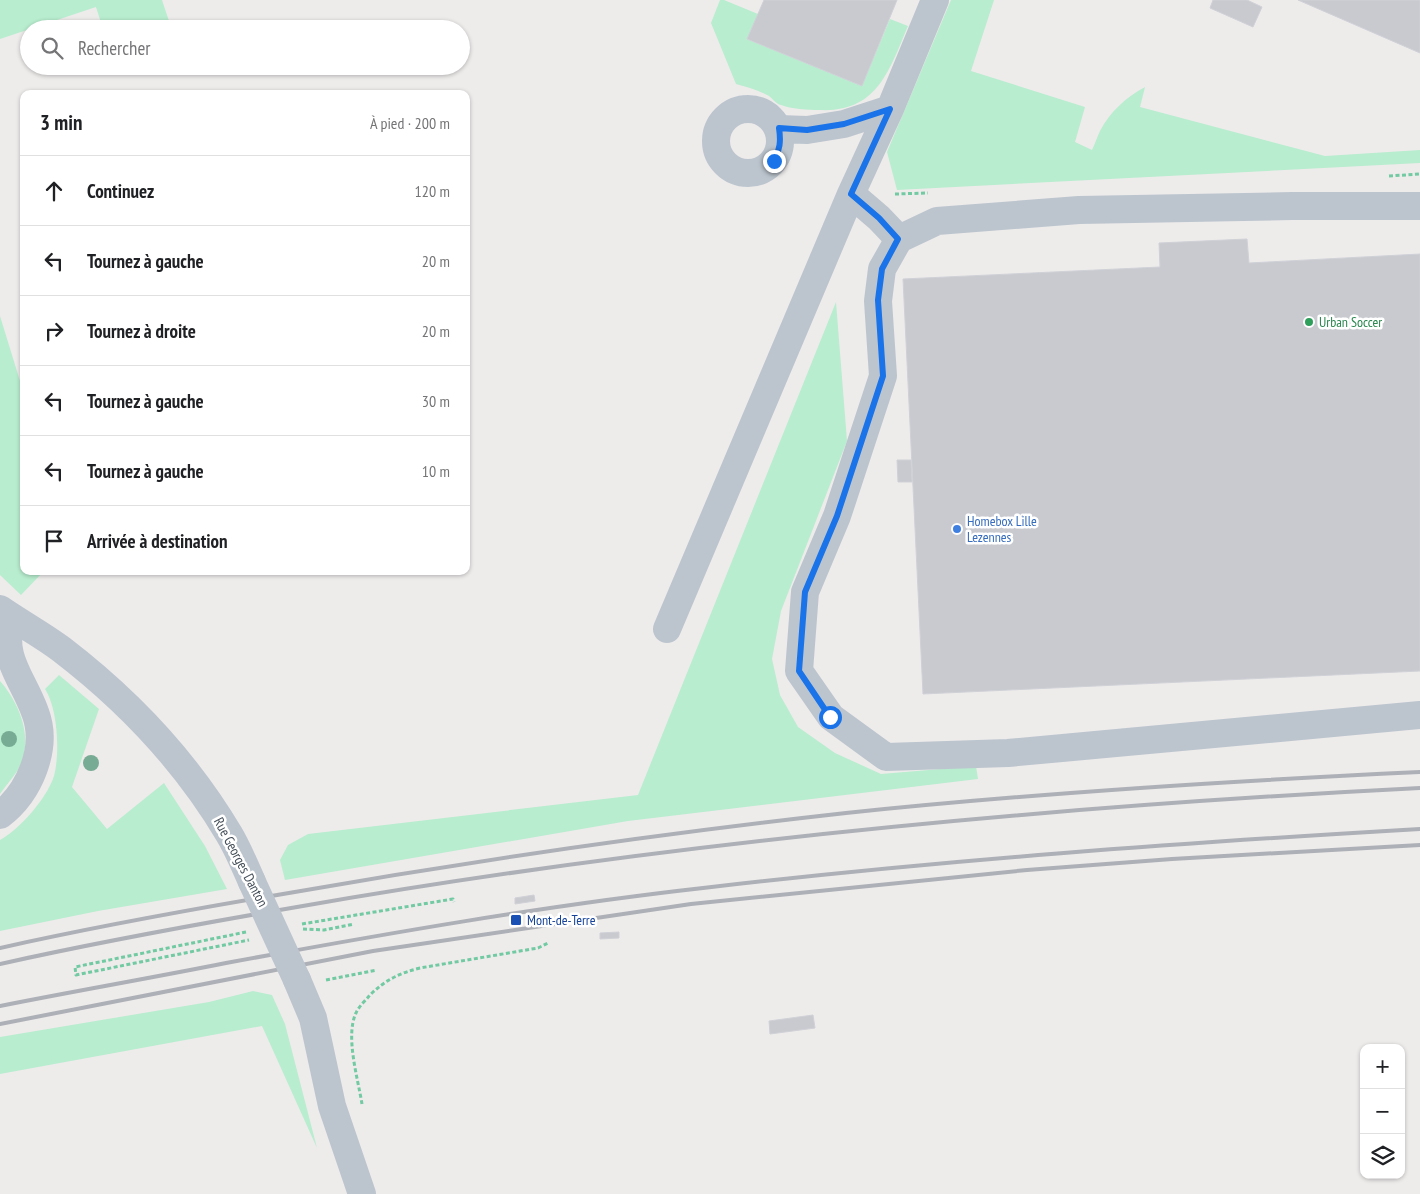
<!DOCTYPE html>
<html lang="fr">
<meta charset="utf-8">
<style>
body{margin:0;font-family:"PT Sans Narrow",sans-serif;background:#f2f2f2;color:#202124}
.controls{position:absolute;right:15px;bottom:15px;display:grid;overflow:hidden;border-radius:10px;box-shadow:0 1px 4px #0004}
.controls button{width:45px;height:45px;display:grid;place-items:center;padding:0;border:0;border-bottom:1px solid #e0e0e0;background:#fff;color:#202124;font:25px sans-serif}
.stop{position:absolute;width:15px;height:15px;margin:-11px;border:4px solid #1a73e8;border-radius:50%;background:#fff}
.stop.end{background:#1a73e8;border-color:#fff;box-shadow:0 1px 5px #0008}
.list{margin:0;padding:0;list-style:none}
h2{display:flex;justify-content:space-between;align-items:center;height:65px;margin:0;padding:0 20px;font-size:21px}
h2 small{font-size:16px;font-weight:400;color:#757577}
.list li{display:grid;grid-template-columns:32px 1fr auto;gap:15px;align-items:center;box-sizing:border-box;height:70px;padding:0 20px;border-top:1px solid #e0e0e0}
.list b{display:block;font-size:19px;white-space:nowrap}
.list em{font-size:16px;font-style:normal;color:#757577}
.icon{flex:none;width:28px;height:28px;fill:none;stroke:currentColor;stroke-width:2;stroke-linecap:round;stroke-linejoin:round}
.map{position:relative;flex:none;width:1420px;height:1194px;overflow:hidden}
.search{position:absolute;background:#fff;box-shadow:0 1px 4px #0004;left:20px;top:20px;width:450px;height:55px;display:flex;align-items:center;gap:12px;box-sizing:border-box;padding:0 18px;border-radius:28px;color:#757577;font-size:19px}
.panel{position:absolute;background:#fff;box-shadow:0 1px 4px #0004;left:20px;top:90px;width:450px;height:485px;border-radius:10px}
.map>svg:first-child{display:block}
</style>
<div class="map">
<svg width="1420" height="1194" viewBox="0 0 1420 1194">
<rect width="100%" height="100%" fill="#eeebeb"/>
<path fill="#b8edcf" d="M0,0H162L170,24L154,29H103L96,7L0,39Z
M720,0H724L758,14L747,39L862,86L890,19L908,26C889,71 877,113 819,110C809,110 790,109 781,105C776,104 773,99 769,96C758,90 747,87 736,84L711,23Z
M951,0H994L971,71L1085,107L1075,142L1092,150C1095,144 1097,137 1100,131C1110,112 1126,97 1145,87L1140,107L1325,156L1420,150V163L897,190L887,152Z
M836,302L847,441L781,611L772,659L780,695L798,727L835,753L881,774L976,766L978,779L628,821L285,880L280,860L288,845L308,834L638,795Z
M0,316L24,394V571H44L21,595L0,575Z
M59,675L99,709L72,787L107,829L164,783L205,846L227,889L98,911L0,931V840C20,829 47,798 54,776C60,753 58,709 45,689Z
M0,681C20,704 34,739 19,768C14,777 6,785 0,794Z
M253,991L272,995L285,1024L317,1148L262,1026L0,1074V1037L209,1002Z"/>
<path fill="#c8cad0" stroke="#cfd1d7" d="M764,0H897L862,86L747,39Z
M1213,0H1247L1262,7L1253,27L1210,8Z
M1298,0H1420V53Z
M1247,239L1249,263L1420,254V671L923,694L903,279L1160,267L1159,243Z
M897,460H911L912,482H898Z
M534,895L535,901L515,904V898Z
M619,932V938L600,939V933Z
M813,1015L815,1028L770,1034L769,1021Z"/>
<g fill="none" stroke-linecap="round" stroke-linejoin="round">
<path stroke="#71caa2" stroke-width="3" stroke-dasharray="4 2.5" stroke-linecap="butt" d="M1389,176L1420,174
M895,194L928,193
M302,924L453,899L454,902
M303,929L324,930L354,924
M246,932L75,967L76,975L249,940
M326,980L377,970
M362,1104C358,1079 345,1036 356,1013C359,1006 366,1000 370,995C385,980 400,973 420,968L538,948L548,943"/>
<path stroke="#bcc5ce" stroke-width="28" d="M716 141a32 32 0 1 1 64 0a32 32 0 1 1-64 0Z
M890,109L851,194L879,218L899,239
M779,129L807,130L844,124L890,109L935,0
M1420,206H1292L1079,210L937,221L899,239L882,269L878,301L883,376L837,516L805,592L799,671L831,717L886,757L1008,753L1420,715
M0,609C20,623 41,634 61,649C129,701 185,760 229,834C238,849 245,866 252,882
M667,629L851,194
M0,815C29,793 49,748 35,712C22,676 0,659 11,617
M297,980L313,1018L332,1106L362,1194"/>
<path stroke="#adb0b6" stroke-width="4" d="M0,948C94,927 188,910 283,894C470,861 657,834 846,813C1036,793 1228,781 1420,772
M0,964C98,942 198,924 297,907C669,842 1043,807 1420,788
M0,1006C75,991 151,978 226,963C384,934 543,906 703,888C941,860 1180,843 1420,829
M0,1024L373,951L691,904L1027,870L1172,859L1420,845"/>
<path stroke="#bcc5ce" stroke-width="28" d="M252,882L297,980"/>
</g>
<g fill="#78ab93">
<circle cx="9" cy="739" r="8"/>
<circle cx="91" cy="763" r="8"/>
</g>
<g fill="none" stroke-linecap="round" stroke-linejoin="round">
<path stroke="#1a73e8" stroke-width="6" d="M774,161C780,150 781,141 779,128L807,130L844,124L890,109L851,194L879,218L898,239L882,269L878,300L883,376L837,516L805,592L799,671L830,717"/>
</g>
<circle fill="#2e9e5b" stroke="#fff" stroke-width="2" cx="1309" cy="322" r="5"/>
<circle fill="#3f7fe0" stroke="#fff" stroke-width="2" cx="957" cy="529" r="5"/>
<rect fill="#1a4fb4" stroke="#fff" stroke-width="2" x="510" y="914" width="12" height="12" rx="2.5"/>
<g text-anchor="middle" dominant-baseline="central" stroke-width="5" stroke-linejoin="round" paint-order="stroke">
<g font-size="14" fill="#27864d" stroke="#fff" text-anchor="start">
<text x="1319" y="322">Urban Soccer</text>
</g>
<g font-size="14" fill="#366cbe" stroke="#fff" text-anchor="start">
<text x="967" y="521">Homebox Lille<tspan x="967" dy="16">Lezennes</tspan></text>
</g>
<g font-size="14" fill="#444e58" stroke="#fff">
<text transform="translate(241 862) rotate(62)">Rue Georges Danton</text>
</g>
<g font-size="14" fill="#164399" stroke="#fff" text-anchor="start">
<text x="527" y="920">Mont-de-Terre</text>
</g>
</g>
</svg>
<div class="controls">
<button>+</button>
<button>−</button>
<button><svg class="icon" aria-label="layers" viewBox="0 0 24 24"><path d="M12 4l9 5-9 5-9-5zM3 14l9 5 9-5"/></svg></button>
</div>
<div class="stop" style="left:830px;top:717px"></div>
<div class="stop end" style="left:774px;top:161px"></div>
<div class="search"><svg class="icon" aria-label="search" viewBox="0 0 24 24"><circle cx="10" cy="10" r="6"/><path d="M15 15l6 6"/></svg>Rechercher</div>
<section class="panel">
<h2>3 min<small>À pied · 200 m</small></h2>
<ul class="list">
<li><svg class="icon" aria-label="ahead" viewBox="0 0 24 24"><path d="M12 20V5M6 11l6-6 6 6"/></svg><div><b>Continuez</b></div><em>120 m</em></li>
<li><svg class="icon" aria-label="left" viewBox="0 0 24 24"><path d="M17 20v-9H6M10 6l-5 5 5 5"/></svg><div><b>Tournez à gauche</b></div><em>20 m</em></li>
<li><svg class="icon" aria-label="right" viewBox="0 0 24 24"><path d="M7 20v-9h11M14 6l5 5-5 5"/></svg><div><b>Tournez à droite</b></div><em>20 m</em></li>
<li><svg class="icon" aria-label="left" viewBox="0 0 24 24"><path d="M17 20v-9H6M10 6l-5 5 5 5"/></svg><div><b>Tournez à gauche</b></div><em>30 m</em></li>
<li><svg class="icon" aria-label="left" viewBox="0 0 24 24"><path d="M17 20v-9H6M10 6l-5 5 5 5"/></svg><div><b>Tournez à gauche</b></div><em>10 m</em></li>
<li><svg class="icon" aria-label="arrive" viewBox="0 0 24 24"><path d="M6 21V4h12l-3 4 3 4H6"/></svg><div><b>Arrivée à destination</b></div></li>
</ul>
</section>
</div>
